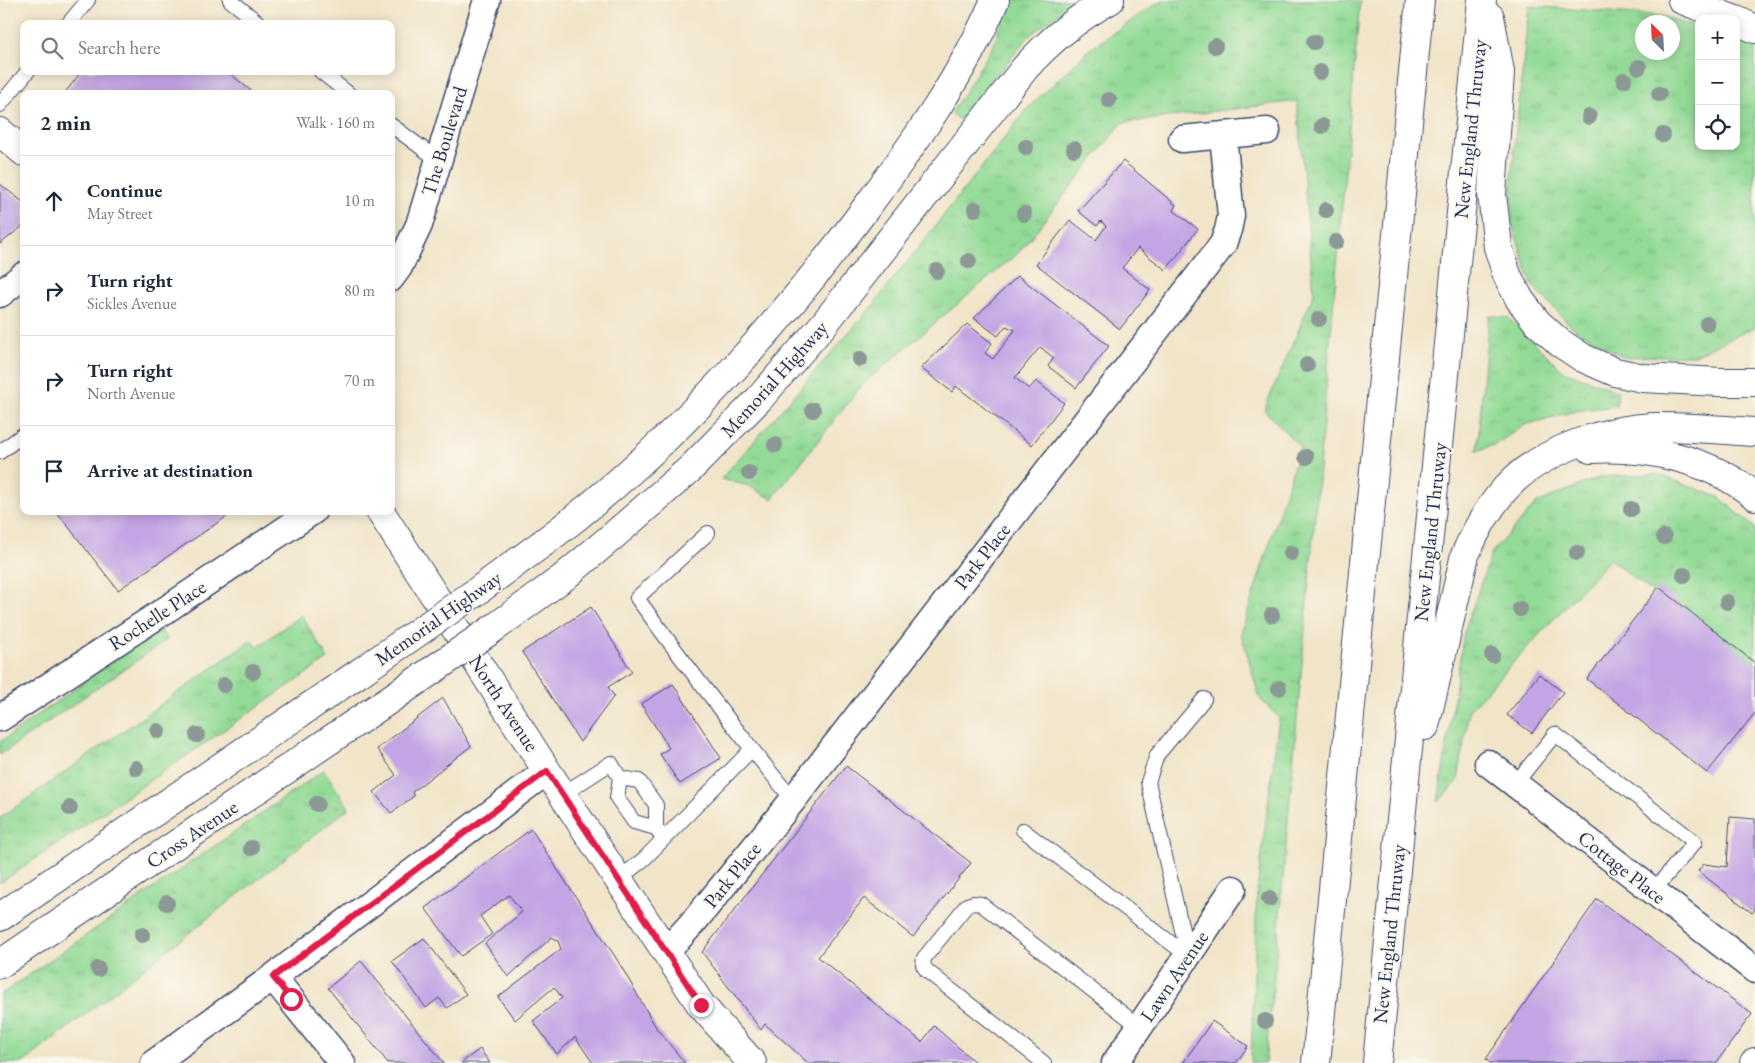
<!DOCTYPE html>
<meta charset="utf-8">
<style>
body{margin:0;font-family:"EB Garamond",serif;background:#f6f6f7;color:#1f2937}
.controls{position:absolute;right:15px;top:15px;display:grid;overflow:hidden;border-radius:10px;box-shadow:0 2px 12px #0003}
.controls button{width:45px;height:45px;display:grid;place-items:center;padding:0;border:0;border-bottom:1px solid #e0e1e3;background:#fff;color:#1f2937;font:25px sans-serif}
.compass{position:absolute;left:1635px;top:15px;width:45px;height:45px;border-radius:50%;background:#fff;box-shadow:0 2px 12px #0003;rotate:336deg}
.stop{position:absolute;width:15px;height:15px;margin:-11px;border:4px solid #e11d48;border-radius:50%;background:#fff}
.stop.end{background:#e11d48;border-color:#fff;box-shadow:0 1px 5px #0008}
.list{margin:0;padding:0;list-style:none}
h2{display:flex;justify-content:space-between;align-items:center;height:65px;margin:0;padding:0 20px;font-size:21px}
h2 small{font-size:16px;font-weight:400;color:#747a83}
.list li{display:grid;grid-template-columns:32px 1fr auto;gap:15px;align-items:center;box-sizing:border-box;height:90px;padding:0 20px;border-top:1px solid #e0e1e3}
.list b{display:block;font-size:19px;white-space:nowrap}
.list p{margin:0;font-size:16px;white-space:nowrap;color:#747a83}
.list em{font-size:16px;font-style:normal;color:#747a83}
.icon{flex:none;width:28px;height:28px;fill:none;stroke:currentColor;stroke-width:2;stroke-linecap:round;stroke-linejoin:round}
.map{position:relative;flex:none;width:1755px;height:1063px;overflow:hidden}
.search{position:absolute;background:#fff;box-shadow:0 2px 12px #0003;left:20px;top:20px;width:375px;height:55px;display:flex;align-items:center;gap:12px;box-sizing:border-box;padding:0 18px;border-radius:10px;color:#747a83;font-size:19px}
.panel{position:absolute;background:#fff;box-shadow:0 2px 12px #0003;left:20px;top:90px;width:375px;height:425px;border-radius:10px}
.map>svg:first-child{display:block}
</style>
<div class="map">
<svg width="1755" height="1063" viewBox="0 0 1755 1063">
<defs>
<pattern id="grass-tufts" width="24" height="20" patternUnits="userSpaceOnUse" patternTransform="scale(1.25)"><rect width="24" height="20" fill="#92da95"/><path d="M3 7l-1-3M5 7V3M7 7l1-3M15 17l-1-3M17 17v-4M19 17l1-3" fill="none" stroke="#7dbb83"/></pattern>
</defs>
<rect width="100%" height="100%" fill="#fbf7ec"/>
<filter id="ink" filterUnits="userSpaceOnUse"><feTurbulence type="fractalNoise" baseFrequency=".02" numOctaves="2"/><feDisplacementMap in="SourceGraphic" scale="10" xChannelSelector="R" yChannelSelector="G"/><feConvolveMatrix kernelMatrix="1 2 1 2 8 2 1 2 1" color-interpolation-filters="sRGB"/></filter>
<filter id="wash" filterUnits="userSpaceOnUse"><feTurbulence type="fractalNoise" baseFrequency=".0096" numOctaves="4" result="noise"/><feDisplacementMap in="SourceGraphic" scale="20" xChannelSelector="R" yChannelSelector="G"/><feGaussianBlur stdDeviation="1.12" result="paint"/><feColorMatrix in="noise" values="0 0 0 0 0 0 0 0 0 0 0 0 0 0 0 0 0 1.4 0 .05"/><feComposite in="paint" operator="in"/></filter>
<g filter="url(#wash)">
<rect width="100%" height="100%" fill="#f1e4c8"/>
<path fill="url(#grass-tufts)" stroke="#56847a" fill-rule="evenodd" d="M1011,0H1078L1031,34L960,120L951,114L992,48Z
M1162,0H1351L1360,2L1276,958L1265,1063H1251L1257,891L1279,718L1260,699L1241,633L1300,447L1264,410L1314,294L1297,101L1122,123L1019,252L863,384L772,499L749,486L721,479L874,304L1028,108L1092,47Z
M1529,6L1662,16L1699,28V146H1736V39L1751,44L1755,48V327L1695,355L1624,357L1573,328L1532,285L1512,224V171ZM1642,22H1672V52H1642Z
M1489,315L1509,318L1563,371L1618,391L1616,406L1575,411L1525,425L1496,444L1477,451Z
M1657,474L1719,497L1755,528V672L1610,559L1469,710L1458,781L1438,802L1464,632L1492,552L1537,503L1600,477Z
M301,615L328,659L0,883V818L252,640L257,647Z
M155,632H162L168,639L0,755V742Z
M324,770L349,808L23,1063H0V995Z"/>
<g id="blocks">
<path fill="#c3a4e4" d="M82,71H227L255,94H64Z
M1123,161L1176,205L1173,210L1198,229L1166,270L1138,248L1122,268L1150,290L1120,329L1036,264L1070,220L1096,240L1106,226L1101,221L1097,226L1078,211Z
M0,184L24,203V225L0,244Z
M1018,276L1109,346L1076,388L1048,366L1054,358L1040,347L1015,378L1029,389L1036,381L1064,403L1032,445L956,386L952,392L921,368L967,324L992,343L985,353L993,359L1015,330L1006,326L998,336L974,318Z
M56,511H235L118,590Z
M1659,587L1755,663V713L1707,773L1587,679Z
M591,607L632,672L608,687L614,696L580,742L522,652Z
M1539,674L1563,692L1532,733L1507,715Z
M673,684L721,758L680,784L660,754L669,748L641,704Z
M443,698L471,746L412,792L414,796L391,813L374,792L396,775L377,749Z
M846,766L971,863L913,937L864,898L818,957L922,1042L934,1026L976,1063H808L765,1024L761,1030L702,952Z
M1730,817L1755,819V910L1752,913L1698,871L1704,864L1727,867Z
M531,829L618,961L657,1029L685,1063H593L575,1037L557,1054L533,1021L562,998L554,987L515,1020L498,997L561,949L558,941L552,937L508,977L485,943L522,912L509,895L480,916L492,934L461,956L425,908Z
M1597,899L1752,1014L1716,1063H1490L1486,1059Z
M424,938L466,994L447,1008L439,998L426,1008L392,961Z
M361,961L444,1063H388L328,988Z
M1212,1021L1248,1046L1236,1063H1183Z
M480,1049L490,1063H461Z"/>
</g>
</g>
<g filter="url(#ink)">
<use href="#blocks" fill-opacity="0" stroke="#3b4a6e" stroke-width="1"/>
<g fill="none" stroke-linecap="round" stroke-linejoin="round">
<g stroke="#3b4a6e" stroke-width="16">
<path id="service" d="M230,0L260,24
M68,24L88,0
M320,71L349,94
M0,105L28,71
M391,125L438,160
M0,452L24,434
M708,533L637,598C687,667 739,734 793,800
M1515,784L1555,734L1695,842L1653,891
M563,794L611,763L620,778
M656,828L634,822L617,798L620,778L639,781L656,805V828L663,839
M1023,830L1188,956
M619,879L644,859L751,750
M1188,956L1148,782L1157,755L1204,699
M1044,1063L927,971L923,965L924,958L967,905L974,903L981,904L1140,1027"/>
</g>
<g stroke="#3b4a6e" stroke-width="29">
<path id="minor" d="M1182,139L1267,131
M391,278L399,267L419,225L487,0
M0,294L24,275
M0,718L155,617L313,511
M1488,763L1755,970
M667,951L696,919L793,800L1223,244L1228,230L1231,216L1223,135
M273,977L342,1063
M154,1063L273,977L547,771
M1115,1063L1233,889"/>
</g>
<g stroke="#3b4a6e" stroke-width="30">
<path id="secondary" d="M1682,0L1733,19
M1736,20L1755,29
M543,543C668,450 773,333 866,208C915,142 963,75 995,0
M564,577L614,535L690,469L759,399L824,324L1025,68C1050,40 1077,18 1110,0
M0,917L362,671
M0,964L383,704
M1754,1063L1755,1062"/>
</g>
<g stroke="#3b4a6e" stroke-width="30">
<path id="primary" d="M0,132L24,152
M380,511L547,771L701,1005L752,1063"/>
</g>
<g stroke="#3b4a6e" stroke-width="30">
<path id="motorway" d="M1490,17L1500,72L1492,194L1498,247L1507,275L1520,300L1537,322L1559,342L1583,358L1615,372L1643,378L1719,382H1755
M1591,449C1648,446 1710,459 1755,496
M1425,726L1465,555C1477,527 1492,500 1515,479C1548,449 1608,429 1652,427C1686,426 1721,430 1755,432
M1316,1063L1420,0
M1377,1063L1482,0"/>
</g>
<use href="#service" stroke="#fff" stroke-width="14"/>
<use href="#minor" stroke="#fff" stroke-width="26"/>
<use href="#secondary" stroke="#fff" stroke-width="28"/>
<use href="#primary" stroke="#fff" stroke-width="28"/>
<use href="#motorway" stroke="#fff" stroke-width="28"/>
<g stroke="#3b4a6e" stroke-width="30" stroke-linecap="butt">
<path id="secondary-bridge" d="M362,671L476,592L543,543
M383,704L497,626L564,577"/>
</g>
<use href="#secondary-bridge" stroke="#fff" stroke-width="28"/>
</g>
<g fill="#8c9895">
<circle cx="1314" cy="42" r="8"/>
<circle cx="1215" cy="46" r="8"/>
<circle cx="1639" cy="67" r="8"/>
<circle cx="1320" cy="72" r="8"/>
<circle cx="1624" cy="80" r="8"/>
<circle cx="1659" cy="94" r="8"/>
<circle cx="1109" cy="100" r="8"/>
<circle cx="1589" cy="117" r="8"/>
<circle cx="1322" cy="126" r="8"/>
<circle cx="1663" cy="135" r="8"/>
<circle cx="1026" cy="147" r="8"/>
<circle cx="1074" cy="149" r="8"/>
<circle cx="975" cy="209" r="8"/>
<circle cx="1326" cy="210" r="8"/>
<circle cx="1024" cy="214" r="8"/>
<circle cx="1336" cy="242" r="8"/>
<circle cx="969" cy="261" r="8"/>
<circle cx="937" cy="271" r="8"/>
<circle cx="1319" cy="319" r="8"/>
<circle cx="1707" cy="324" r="8"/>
<circle cx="860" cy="359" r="8"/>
<circle cx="1307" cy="365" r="8"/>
<circle cx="813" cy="410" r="8"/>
<circle cx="775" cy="445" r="8"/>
<circle cx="1306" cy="457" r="8"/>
<circle cx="749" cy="473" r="8"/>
<circle cx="1631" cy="509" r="8"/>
<circle cx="1664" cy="537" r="8"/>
<circle cx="1291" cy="553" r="8"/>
<circle cx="1577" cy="553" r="8"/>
<circle cx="1684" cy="575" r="8"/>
<circle cx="1727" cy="602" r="8"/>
<circle cx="1520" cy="609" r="8"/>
<circle cx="1272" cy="615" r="8"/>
<circle cx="1492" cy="655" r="8"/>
<circle cx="253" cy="672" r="8"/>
<circle cx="224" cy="685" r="8"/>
<circle cx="1279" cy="688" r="8"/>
<circle cx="158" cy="731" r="8"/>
<circle cx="197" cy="735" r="8"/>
<circle cx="136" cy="768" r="8"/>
<circle cx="317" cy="804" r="8"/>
<circle cx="70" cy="808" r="8"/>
<circle cx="251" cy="848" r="8"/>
<circle cx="1269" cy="899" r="8"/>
<circle cx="167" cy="903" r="8"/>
<circle cx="142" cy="935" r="8"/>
<circle cx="98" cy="969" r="8"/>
<circle cx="1265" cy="1021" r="8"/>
</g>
</g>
<g fill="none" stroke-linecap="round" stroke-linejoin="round" filter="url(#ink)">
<path stroke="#e11d48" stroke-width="6" d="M291,999L273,977L547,771L701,1005"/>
</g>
<g text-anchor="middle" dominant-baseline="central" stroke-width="4" stroke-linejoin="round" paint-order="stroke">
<g font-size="20" fill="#1b2f5e" stroke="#fbf7ec">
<text transform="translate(1470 129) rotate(-84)">New England Thruway</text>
<text transform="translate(444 141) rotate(-73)">The Boulevard</text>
<text transform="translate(774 379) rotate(-48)">Memorial Highway</text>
<text transform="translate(1430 532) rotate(-84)">New England Thruway</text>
<text transform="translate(982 556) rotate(-52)">Park Place</text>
<text transform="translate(157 615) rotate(-33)">Rochelle Place</text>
<text transform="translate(438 618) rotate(-35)">Memorial Highway</text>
<text transform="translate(504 703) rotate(57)">North Avenue</text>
<text transform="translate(192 834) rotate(-34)">Cross Avenue</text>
<text transform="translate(1622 867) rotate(38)">Cottage Place</text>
<text transform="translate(732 875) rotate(-51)">Park Place</text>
<text transform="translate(1389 934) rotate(-84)">New England Thruway</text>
<text transform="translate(1174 976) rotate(-56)">Lawn Avenue</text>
</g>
</g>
</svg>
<div class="controls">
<button>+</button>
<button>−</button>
<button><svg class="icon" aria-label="locate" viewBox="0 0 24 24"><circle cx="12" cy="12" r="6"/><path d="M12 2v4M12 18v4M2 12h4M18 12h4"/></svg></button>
</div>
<svg class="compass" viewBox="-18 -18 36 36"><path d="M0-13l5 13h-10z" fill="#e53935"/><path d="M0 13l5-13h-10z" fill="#747a83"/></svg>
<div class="stop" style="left:291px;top:999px"></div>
<div class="stop end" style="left:701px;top:1005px"></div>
<div class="search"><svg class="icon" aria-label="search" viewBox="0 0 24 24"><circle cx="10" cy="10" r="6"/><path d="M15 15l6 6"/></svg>Search here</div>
<section class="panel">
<h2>2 min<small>Walk · 160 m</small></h2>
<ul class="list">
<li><svg class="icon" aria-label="ahead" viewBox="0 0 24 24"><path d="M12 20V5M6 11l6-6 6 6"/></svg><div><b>Continue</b><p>May Street</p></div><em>10 m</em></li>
<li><svg class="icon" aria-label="right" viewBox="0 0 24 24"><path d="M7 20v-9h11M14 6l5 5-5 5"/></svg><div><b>Turn right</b><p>Sickles Avenue</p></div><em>80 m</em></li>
<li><svg class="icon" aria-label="right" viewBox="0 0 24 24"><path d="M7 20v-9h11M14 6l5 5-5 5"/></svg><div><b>Turn right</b><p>North Avenue</p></div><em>70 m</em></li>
<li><svg class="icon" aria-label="arrive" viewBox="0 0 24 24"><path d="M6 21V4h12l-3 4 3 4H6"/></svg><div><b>Arrive at destination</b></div></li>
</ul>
</section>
</div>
